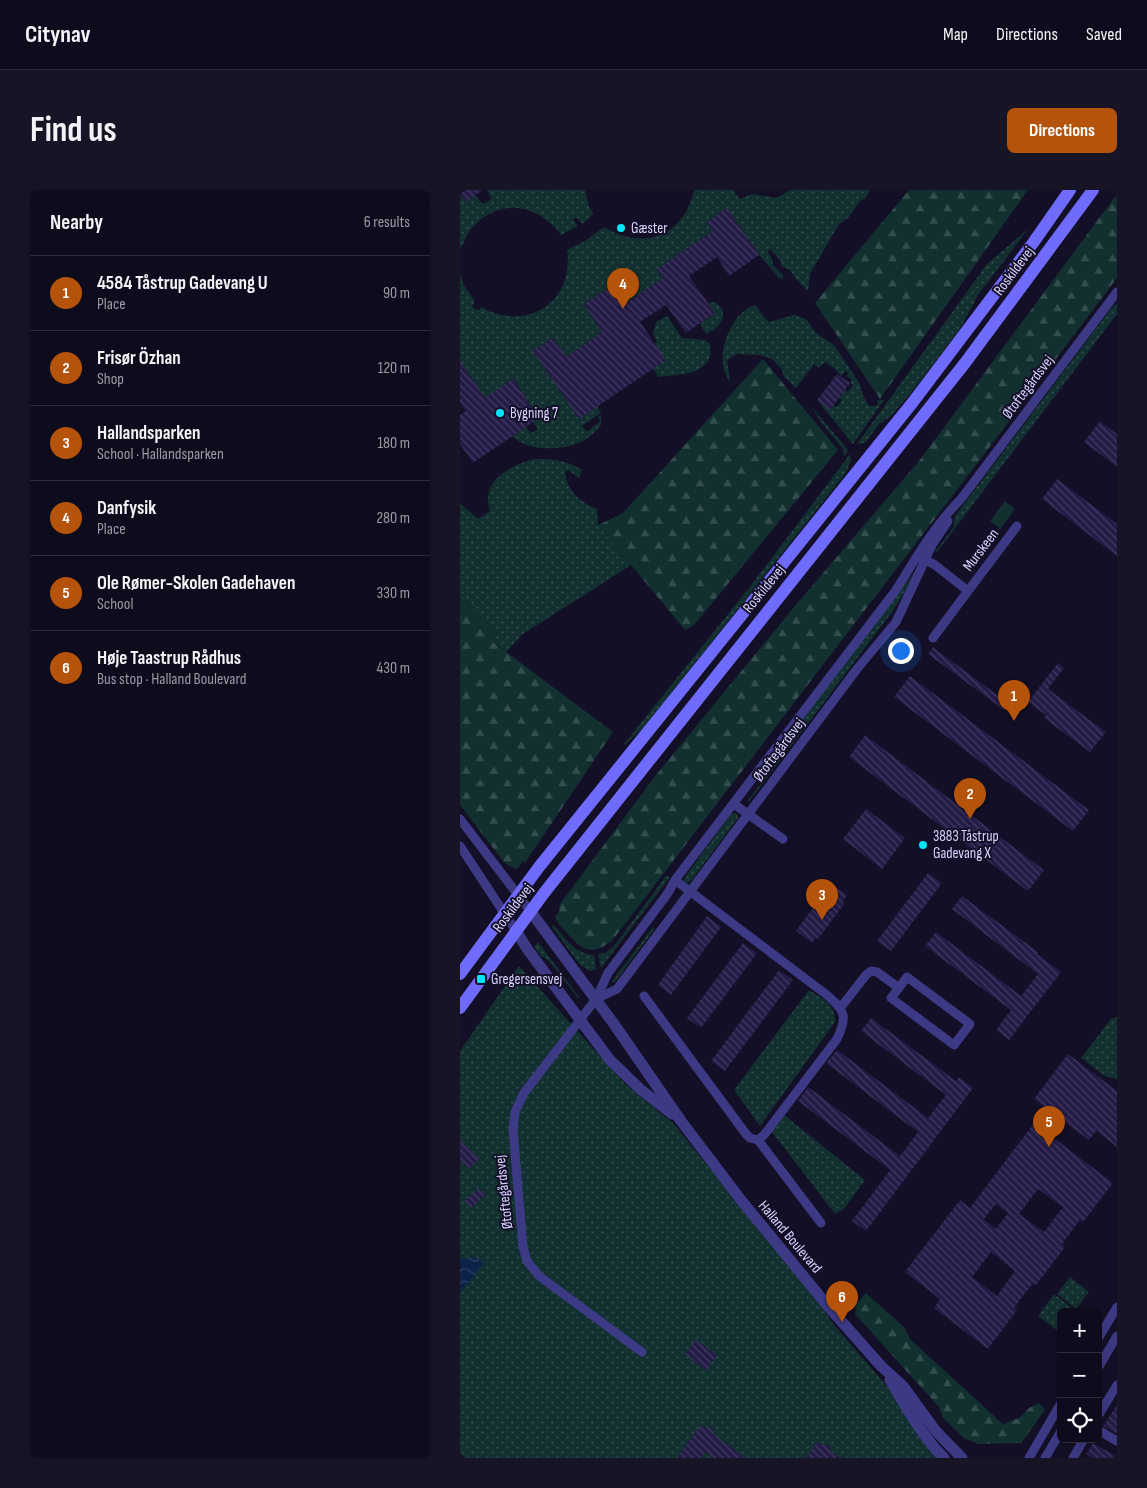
<!DOCTYPE html>
<meta charset="utf-8">
<style>
body{margin:0;font-family:"Sofia Sans Condensed",sans-serif;background:#171425;color:#f1f3f6}
.controls{position:absolute;right:15px;bottom:15px;display:grid;overflow:hidden;border-radius:8px;box-shadow:0 5px 20px #0002}
.controls button{width:45px;height:45px;display:grid;place-items:center;padding:0;border:0;border-bottom:1px solid #2e2b3b;background:#0e0b1c;color:#f1f3f6;font:25px sans-serif}
.you{position:absolute;left:440px;top:460px;width:18px;height:18px;margin:-12px;border:4px solid #fff;border-radius:50%;background:#1a73e8;box-shadow:0 0 0 8px #1a73e833}
.badge{display:grid;place-items:center;width:32px;height:32px;border-radius:50%;background:#b45309;color:#fff;font-size:16px;font-weight:700}
.pin{position:absolute;translate:-50% -41px;filter:drop-shadow(0 1px 2px #0008)}
.pin::after{content:'';position:absolute;top:26px;width:18px;height:15px;background:inherit;clip-path:polygon(0 0,100% 0,50% 100%)}
.list{margin:0;padding:0;list-style:none}
h2{display:flex;justify-content:space-between;align-items:center;height:65px;margin:0;padding:0 20px;font-size:21px}
h2 small{font-size:16px;font-weight:400;color:#9b9ba3}
.list li{display:grid;grid-template-columns:32px 1fr auto;gap:15px;align-items:center;box-sizing:border-box;height:75px;padding:0 20px;border-top:1px solid #2e2b3b}
.list b{display:block;font-size:19px;white-space:nowrap}
.list p{margin:0;font-size:16px;white-space:nowrap;color:#9b9ba3}
.list em{font-size:16px;font-style:normal;color:#9b9ba3}
.icon{flex:none;width:28px;height:28px;fill:none;stroke:currentColor;stroke-width:2;stroke-linecap:round;stroke-linejoin:round}
.map{position:relative;flex:none;width:657px;height:1268px;overflow:hidden;border-radius:8px}
header{display:flex;align-items:center;gap:30px;box-sizing:border-box;height:70px;padding:0 25px;background:#0e0b1c;border-bottom:1px solid #2e2b3b}
header strong{font-size:24px}
nav{display:flex;gap:28px;margin-inline-start:auto;font-size:18px}
.intro{display:flex;align-items:center;justify-content:space-between;box-sizing:border-box;height:120px;padding:0 30px}
h1{margin:0;font-size:35px}
.button{padding:12px 22px;border-radius:8px;background:#b45309;color:#fff;font-size:18px;font-weight:700}
main{display:flex;gap:30px;padding:0 30px}
aside{flex:1;background:#0e0b1c;border-radius:8px;box-shadow:0 5px 20px #0002}
.map>svg:first-child{display:block}
</style>
<header>
<strong>Citynav</strong>
<nav><a>Map</a><a>Directions</a><a>Saved</a></nav>
</header>
<div class="intro"><h1>Find us</h1><a class="button">Directions</a></div>
<main>
<aside>
<h2>Nearby<small>6 results</small></h2>
<ul class="list">
<li><span class="badge">1</span><div><b>4584 Tåstrup Gadevang U</b><p>Place</p></div><em>90 m</em></li>
<li><span class="badge">2</span><div><b>Frisør Özhan</b><p>Shop</p></div><em>120 m</em></li>
<li><span class="badge">3</span><div><b>Hallandsparken</b><p>School · Hallandsparken</p></div><em>180 m</em></li>
<li><span class="badge">4</span><div><b>Danfysik</b><p>Place</p></div><em>280 m</em></li>
<li><span class="badge">5</span><div><b>Ole Rømer-Skolen Gadehaven</b><p>School</p></div><em>330 m</em></li>
<li><span class="badge">6</span><div><b>Høje Taastrup Rådhus</b><p>Bus stop · Halland Boulevard</p></div><em>430 m</em></li>
</ul>
</aside>
<div class="map">
<svg width="657" height="1268" viewBox="0 0 657 1268">
<defs>
<pattern id="green-dots" width="8" height="8" patternUnits="userSpaceOnUse" patternTransform="scale(1.25)"><rect width="8" height="8" fill="#12302f"/><path d="M2 2h.1M6 6h.1" fill="none" stroke="#344d4e" stroke-width="1.8" stroke-linecap="round"/></pattern>
<pattern id="forest-firs" width="22" height="20" patternUnits="userSpaceOnUse" patternTransform="scale(1.25)"><rect width="22" height="20" fill="#12302f"/><path d="M5 1l3.5 6h-7zM16 11l3.5 6h-7z" fill="#344d4e"/></pattern>
<pattern id="water-waves" width="16" height="10" patternUnits="userSpaceOnUse" patternTransform="scale(1.25)"><rect width="16" height="10" fill="#0c2248"/><path d="M0 5q4-4 8 0t8 0" fill="none" stroke="#2f4163"/></pattern>
<pattern id="building-back-hatch" width="6" height="6" patternUnits="userSpaceOnUse" patternTransform="scale(1.25)"><rect width="6" height="6" fill="#241b47"/><path d="M-1 5l2 2M0 0l6 6M5-1l2 2" fill="none" stroke="#433b63"/></pattern>
</defs>
<rect width="100%" height="100%" fill="#130f26"/>
<path fill="url(#green-dots)" d="M27,0H125L129,16L133,24L122,34L116,27L113,29L118,36L101,45C80,15 40,7 14,36C7,43 4,53 0,59V3L15,5L23,14L29,11L31,8Z
M234,0H273L280,9L292,4L317,8L330,0H410L406,8L400,11L388,28L379,34L350,84L348,101L335,88L330,80L322,76L320,70L310,59L308,62L312,69L313,75L323,85V89L319,88L299,65L267,18L247,32L253,41L197,79L203,88L165,114L153,95L124,114L142,142L106,167L93,148L73,161L137,216L141,223L122,236L126,241H128L140,231L138,227L141,225V235C136,241 130,247 123,251C103,261 68,262 52,246L66,237L71,243L78,239L73,232L79,228L54,190L25,208L0,171V81L3,94L15,111L12,116L16,120H20L21,117C66,143 115,112 107,60L125,51L144,37C183,61 224,47 234,0Z
M569,38L518,105L500,139L450,204L430,227L419,234L405,253L397,254L527,74Z
M255,112C271,123 261,138 246,144L240,134L254,124L248,113Z
M657,114V124L477,362H475L493,338L495,326L653,116Z
M295,115C301,122 301,125 309,132L334,125L346,129L356,143L374,155L400,194L402,203L409,216H417L418,213L417,210H424L393,254L357,210L377,217L382,210L379,208L385,199L388,202L393,195L390,193L392,190L387,186L388,183L385,181L381,186L375,179L365,172L359,178L354,174L336,198L324,187L321,178L312,169L300,165L276,164L267,170L270,191C252,170 270,122 295,115Z
M207,126L222,148L245,150L250,154C256,185 219,185 198,187L193,178L194,154L197,152L193,143L196,132Z
M351,216L388,260L384,267L383,259L361,232Z
M390,264L391,270L386,283L182,539L165,555L164,554L293,393Z
M75,269C93,269 107,270 122,280L119,288L108,280L105,282C107,301 120,312 137,319L138,335L171,375L63,444L46,462L33,451L36,442L16,425L4,408L0,410V313L18,329L30,321C19,291 52,274 75,269Z
M455,381L444,403L432,422L288,613V610L308,584L317,563Z
M275,623L278,625V628L231,691L227,693L224,691L225,687L271,624Z
M206,686L210,687L141,778L138,764L145,763L154,756Z
M93,734C104,747 115,764 134,765L136,779L130,781L120,775L92,737Z
M193,737L194,740L154,793L152,791Z
M78,752L119,807L118,808L89,771L81,766L74,757Z
M59,776L165,894L213,933L362,1116L370,1130L436,1207L482,1268H0V861Z
M349,800C364,810 375,813 375,832L300,936L274,900Z
M657,827V889L645,886L621,868L651,829Z
M324,925L405,990L384,1019L375,1024L312,942Z
M610,1087L629,1102L616,1119L597,1104Z
M594,1104L616,1121L601,1122V1140L599,1142L578,1126Z"/>
<path fill="url(#forest-firs)" d="M449,0H568L420,209L355,113Z
M657,4V88L519,271L152,751C130,766 123,761 107,743C103,738 97,733 95,727L99,722L100,714L196,585L334,417L459,271Z
M303,169L378,260L234,435L225,440L138,335L163,323Z
M4,408L16,425L36,442L33,452L153,542L65,673L63,671L57,679L49,676L43,671L0,615V410Z
M406,1103L444,1137L451,1150L543,1234L559,1228L569,1218L579,1213L585,1220L561,1253L518,1254L504,1248L483,1228L479,1217L395,1124L396,1114Z"/>
<path fill="#12302f" d="M545,311L555,319L540,339L530,331Z"/>
<path fill="url(#water-waves)" d="M15,1067L24,1073L0,1103V1069Z"/>
<path fill="url(#building-back-hatch)" fill-rule="evenodd" d="M0,0H23L6,12L0,3Z
M267,18L299,65L269,86L257,67L229,86L255,123L226,143L206,115L180,132L206,170L119,229L73,161L93,148L106,167L142,142L124,114L153,95L165,114L203,88L197,79L253,41L247,32Z
M0,171L25,208L53,189L79,228L13,273L0,254V225L6,221L0,213Z
M377,184L390,193L370,220L357,210Z
M640,231L657,244V277L624,252Z
M597,289L657,334V366L582,309Z
M473,457L549,514L544,520L468,464Z
M598,473L604,478L588,499L646,542L630,562L584,528L586,525L568,512Z
M450,486L629,620L613,641L434,507Z
M405,545L584,680L568,701L389,567Z
M406,619L445,648L422,679L383,649Z
M468,683L482,693L431,761L417,751Z
M371,693L387,705L382,712L384,714L358,749L356,747L352,753L336,741Z
M502,706L578,762L577,764L601,782L549,850L536,840L551,820L465,756L476,742L561,806L578,784L492,719Z
M247,726L261,737L211,805L198,795Z
M283,753L297,763L241,838L227,828Z
M319,780L333,790L265,881L251,871Z
M411,828L496,891L499,887L513,898L406,1041L392,1031L430,980L338,911L348,897L440,966L458,942L366,873L377,860L468,928L486,905L401,841Z
M608,864L657,901V957L636,941L629,950L574,909Z
M574,933L653,993L623,1032L620,1030L602,1054L605,1057L576,1095L573,1093L554,1118L557,1120L528,1159L474,1118L480,1109L445,1082L500,1010L510,1018ZM578,999L603,1017L584,1042L559,1024ZM536,1014L548,1023L536,1039L524,1029ZM531,1062L555,1081L537,1106L512,1087Z
M0,950L19,969L9,979L0,970Z
M19,998L25,1005L11,1018L5,1011Z
M236,1150L257,1165L246,1180L225,1164Z
M657,1215V1244L643,1236Z
M241,1235L246,1238L253,1237V1244L285,1268H254L246,1262L240,1268H217Z
M358,1252L362,1255H369L370,1261L380,1268H346Z
M633,1253L657,1267V1268H632L626,1264Z"/>
<g fill="none" stroke-linecap="round" stroke-linejoin="round">
<path stroke="#3d3a85" stroke-width="9" d="M460,367L475,375L508,401L557,336
M473,448L508,401
M274,614L323,649
M0,629L71,722
M0,656L56,741
M215,690L367,805C385,821 388,826 377,849L304,945L298,950
M447,787L510,834L494,855L431,808Z
M184,806L286,944L290,948L298,950L361,1033
M136,809L157,799L397,479L436,432L472,355L488,331
M381,817L406,785L411,781L417,782L439,798
M638,1149L657,1117
M182,1162L79,1086L67,1071L63,1057L53,939L55,922L64,903L136,809L148,783L208,703L215,690L436,400C456,368 474,336 501,309L657,102
M638,1178L657,1146
M638,1226L657,1195
M638,1240L657,1251
M569,1268L601,1213
M585,1268L601,1241
M613,1268L624,1249"/>
<path stroke="#3d3a85" stroke-width="11" d="M71,722L154,834L221,931L281,1010L367,1115L421,1176L443,1196L475,1240L502,1268
M56,741L68,760L150,870L180,899L212,924
M430,1190C447,1218 461,1245 484,1268"/>
<path stroke="#6f6bff" stroke-width="12" d="M0,784L79,677L453,212L573,53L610,0
M0,818L84,703L505,173L633,0"/>
</g>
<g fill="#00e5ff" stroke="#130f26" stroke-width="2">
<circle cx="161" cy="38" r="5"/>
<circle cx="40" cy="223" r="5"/>
<circle cx="463" cy="655" r="5"/>
<rect x="16" y="784" width="10" height="10" rx="2.5"/>
</g>
<g text-anchor="middle" dominant-baseline="central" stroke-width="4" stroke-linejoin="round" paint-order="stroke">
<g font-size="15" fill="#d9d4ff" stroke="#130f26" text-anchor="start">
<text x="171" y="38">Gæster</text>
<text x="50" y="223">Bygning 7</text>
<text x="473" y="646">3883 Tåstrup<tspan x="473" dy="17">Gadevang X</tspan></text>
<text x="31" y="789">Gregersensvej</text>
</g>
<g font-size="15" fill="#d9d4ff" stroke="#130f26">
<text transform="translate(554 81) rotate(-53)">Roskildevej</text>
<text transform="translate(568 197) rotate(-53)">Øtoftegårdsvej</text>
<text transform="translate(521 360) rotate(-53)">Murskeen</text>
<text transform="translate(304 399) rotate(-51)">Roskildevej</text>
<text transform="translate(319 560) rotate(-53)">Øtoftegårdsvej</text>
<text transform="translate(53 718) rotate(-53)">Roskildevej</text>
<text transform="translate(44 1002) rotate(-96)">Øtoftegårdsvej</text>
<text transform="translate(330 1047) rotate(50)">Halland Boulevard</text>
</g>
</g>
</svg>
<div class="controls">
<button>+</button>
<button>−</button>
<button><svg class="icon" aria-label="locate" viewBox="0 0 24 24"><circle cx="12" cy="12" r="6"/><path d="M12 2v4M12 18v4M2 12h4M18 12h4"/></svg></button>
</div>
<div class="you"></div>
<div class="pin badge" style="left:554px;top:531px">1</div>
<div class="pin badge" style="left:510px;top:629px">2</div>
<div class="pin badge" style="left:362px;top:730px">3</div>
<div class="pin badge" style="left:163px;top:119px">4</div>
<div class="pin badge" style="left:589px;top:957px">5</div>
<div class="pin badge" style="left:382px;top:1132px">6</div>
</div>
</main>
